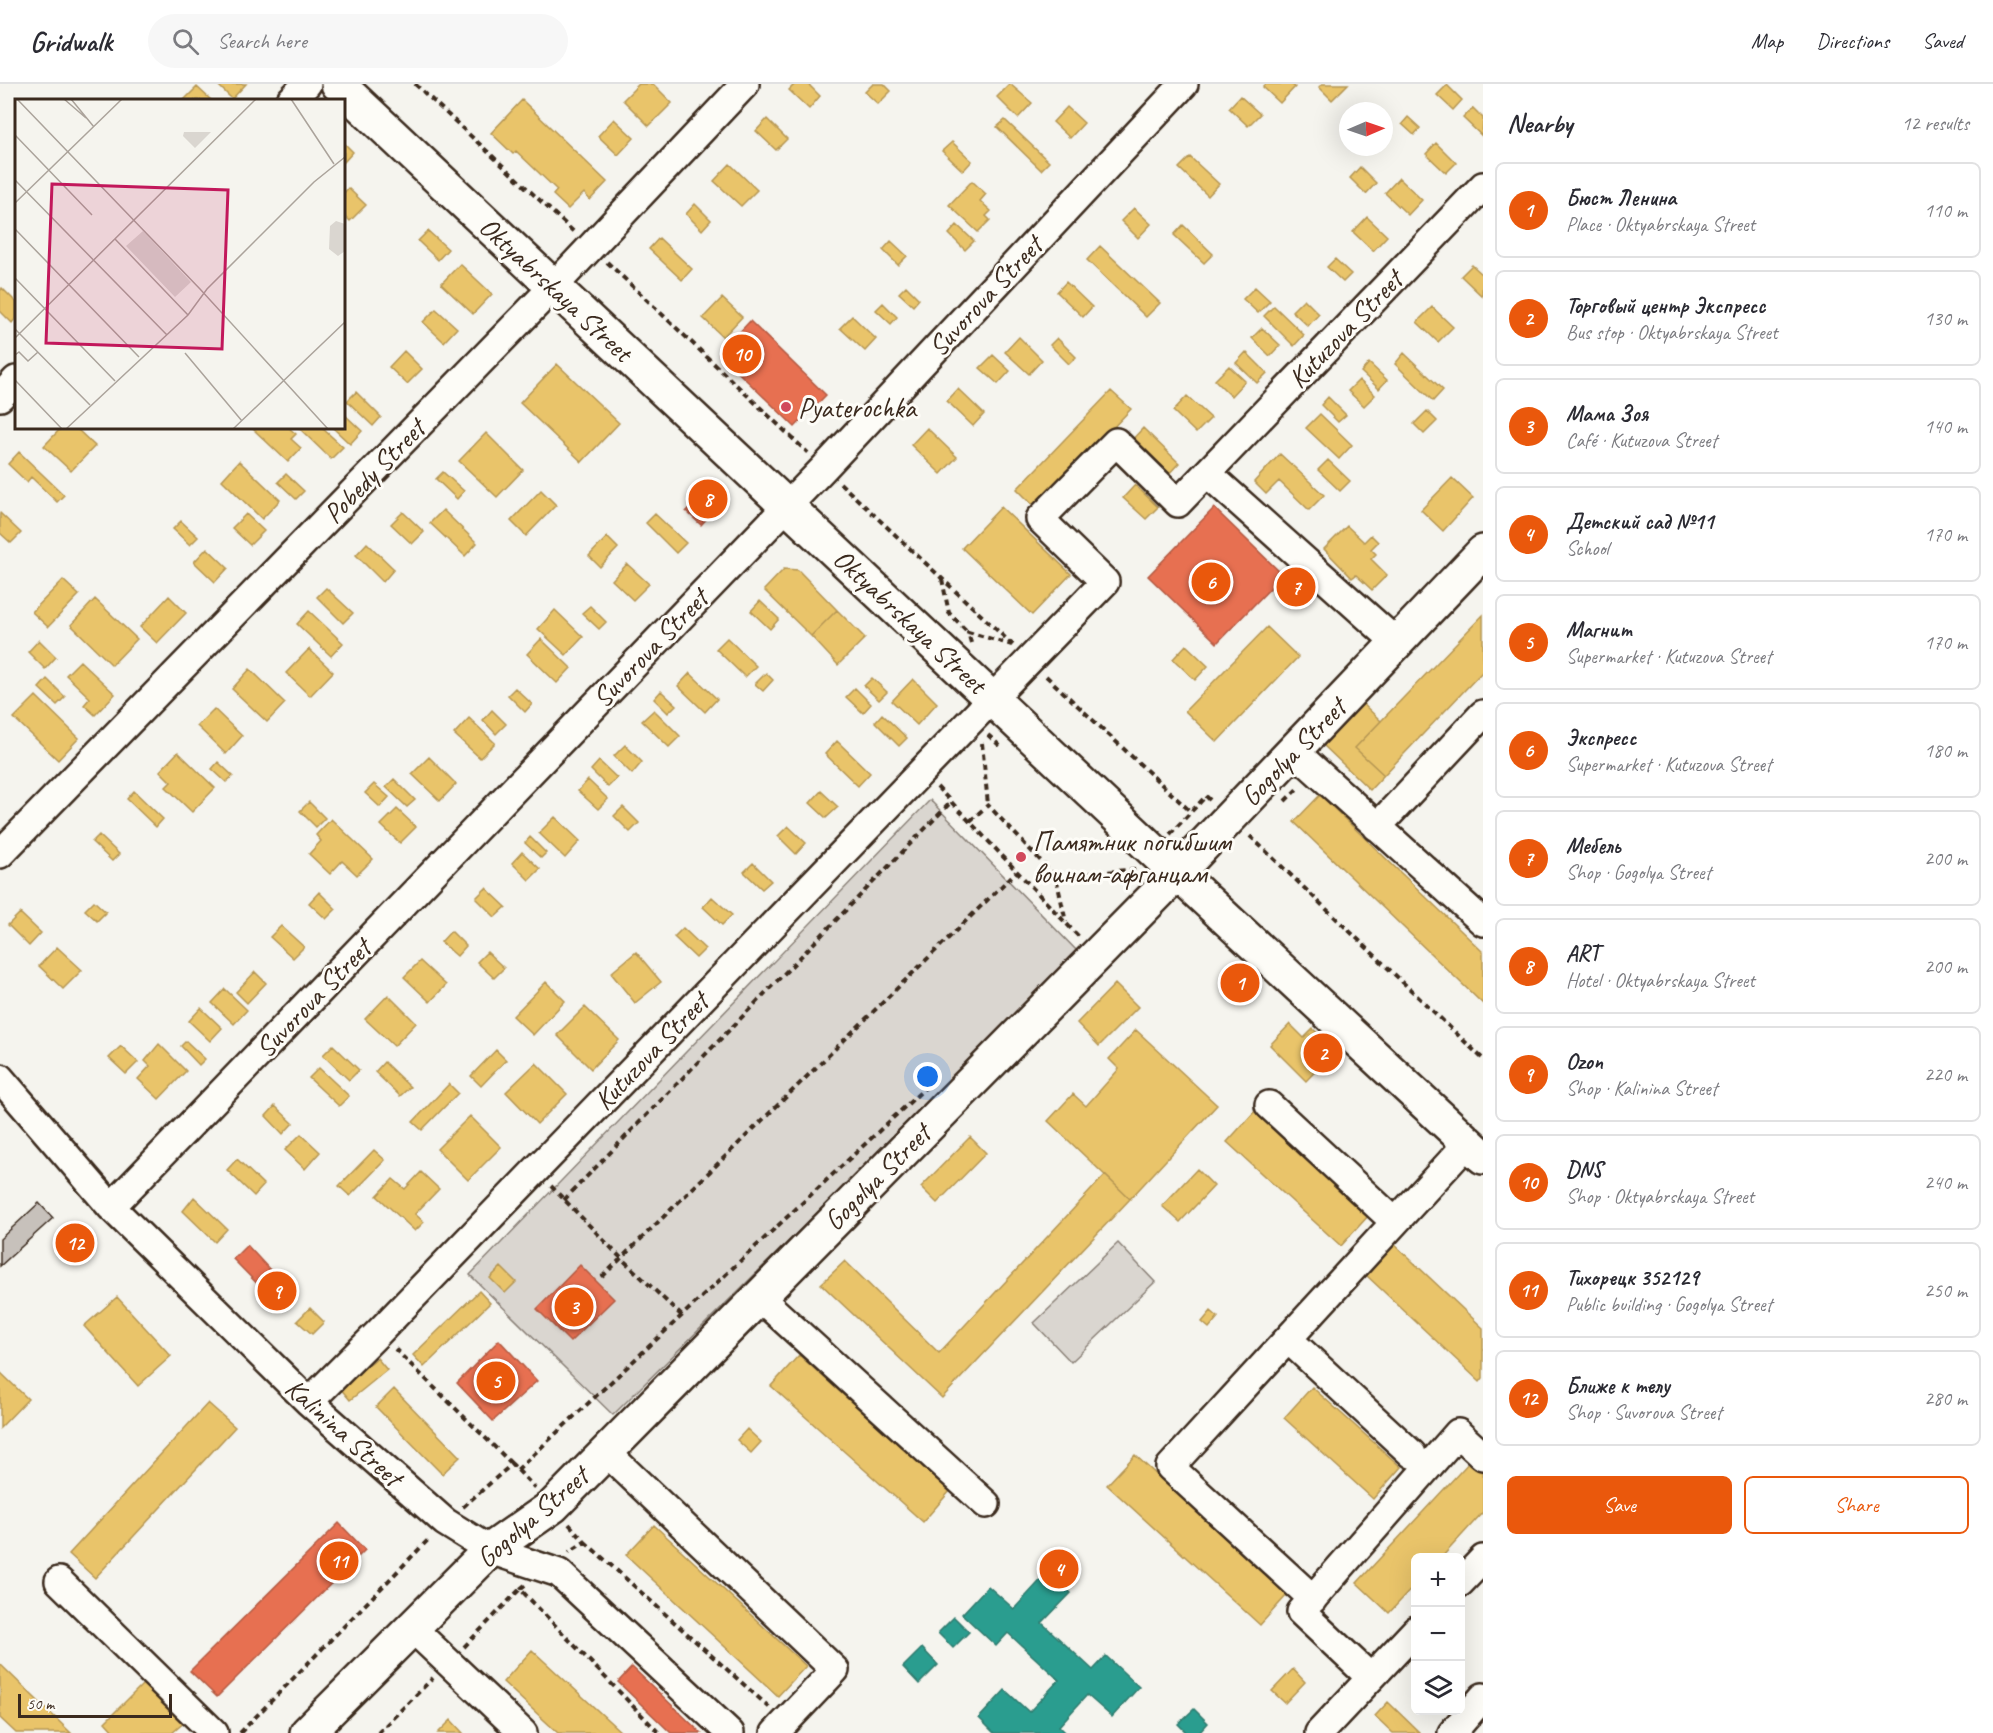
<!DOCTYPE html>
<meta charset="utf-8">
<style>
body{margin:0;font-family:Caveat,sans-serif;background:#f7f7f7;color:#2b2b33}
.controls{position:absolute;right:18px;bottom:18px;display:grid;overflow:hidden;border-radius:9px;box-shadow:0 6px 24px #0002}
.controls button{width:54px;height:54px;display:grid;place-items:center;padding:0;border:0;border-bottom:2px solid #e1e1e2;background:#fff;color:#2b2b33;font:30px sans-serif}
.compass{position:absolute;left:1339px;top:18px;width:54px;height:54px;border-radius:50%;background:#fff;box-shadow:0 6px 24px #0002;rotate:88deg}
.scale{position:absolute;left:18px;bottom:15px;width:154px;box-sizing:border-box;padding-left:6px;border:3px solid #3b2a1e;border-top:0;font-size:16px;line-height:21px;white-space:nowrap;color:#3b2a1e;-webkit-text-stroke:4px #fdfcf7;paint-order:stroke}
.you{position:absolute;left:928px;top:993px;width:21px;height:21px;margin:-15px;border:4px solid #fff;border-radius:50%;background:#1a73e8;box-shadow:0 0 0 9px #1a73e833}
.badge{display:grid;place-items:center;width:39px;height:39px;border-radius:50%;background:#ea580c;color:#fff;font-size:20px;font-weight:700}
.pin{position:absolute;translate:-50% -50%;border:3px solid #fff;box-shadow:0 2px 6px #0006}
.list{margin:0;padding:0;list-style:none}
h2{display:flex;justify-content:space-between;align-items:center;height:78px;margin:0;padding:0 24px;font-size:26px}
h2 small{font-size:20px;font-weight:400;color:#7c7c81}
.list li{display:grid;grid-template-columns:39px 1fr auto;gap:18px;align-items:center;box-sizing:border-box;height:96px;margin:0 12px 12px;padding:0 12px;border:2px solid #e1e1e2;border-radius:9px}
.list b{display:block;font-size:22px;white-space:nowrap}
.list p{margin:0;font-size:20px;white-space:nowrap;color:#7c7c81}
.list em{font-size:20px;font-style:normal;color:#7c7c81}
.actions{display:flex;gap:12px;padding:18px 24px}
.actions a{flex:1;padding:14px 0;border:2px solid #ea580c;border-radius:9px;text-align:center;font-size:21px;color:#ea580c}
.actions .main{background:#ea580c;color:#fff}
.icon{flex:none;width:33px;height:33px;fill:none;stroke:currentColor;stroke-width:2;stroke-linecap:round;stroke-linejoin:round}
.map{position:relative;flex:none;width:1483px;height:1649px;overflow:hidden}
header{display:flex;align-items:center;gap:36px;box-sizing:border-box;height:84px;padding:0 30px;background:#fff;border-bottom:2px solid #e1e1e2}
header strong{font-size:28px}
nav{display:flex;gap:33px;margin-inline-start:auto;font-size:21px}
.search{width:420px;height:54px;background:#f7f7f7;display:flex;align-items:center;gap:15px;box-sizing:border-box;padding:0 21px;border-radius:33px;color:#7c7c81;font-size:22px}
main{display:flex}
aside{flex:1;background:#fff}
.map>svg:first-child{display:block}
</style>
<header>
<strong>Gridwalk</strong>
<div class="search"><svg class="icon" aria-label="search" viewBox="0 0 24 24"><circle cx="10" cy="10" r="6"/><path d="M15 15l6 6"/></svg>Search here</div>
<nav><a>Map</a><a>Directions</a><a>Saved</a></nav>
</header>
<main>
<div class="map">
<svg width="1483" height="1649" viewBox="0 0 1483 1649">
<rect width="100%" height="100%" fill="#f5f4ee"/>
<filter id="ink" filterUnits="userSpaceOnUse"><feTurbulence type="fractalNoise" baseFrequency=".0167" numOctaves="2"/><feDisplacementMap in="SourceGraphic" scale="12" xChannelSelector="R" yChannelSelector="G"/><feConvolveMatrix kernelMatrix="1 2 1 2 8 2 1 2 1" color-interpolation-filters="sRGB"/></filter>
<g filter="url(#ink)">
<path fill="#dad6d0" stroke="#8a8077" stroke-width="1.5" d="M930,716L1079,869L613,1331L470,1191Z
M1118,1159L1155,1198L1071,1278L1034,1239Z"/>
<path fill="#e9c46a" stroke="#b59653" stroke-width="1.5" d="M217,0H246L232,15Z
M639,0H653L672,19L649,42L623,16Z
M795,0H808L820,12L809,25L789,6Z
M873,0H884L891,7L878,20L865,8Z
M1010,0L1032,19L1018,34L997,13Z
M1266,0H1291L1295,3L1280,19L1263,3Z
M1322,0H1348L1332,16L1319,3Z
M1447,1L1462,16L1453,26L1437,11Z
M197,3L211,16H184Z
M1240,12L1260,30L1248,42L1229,24Z
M522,16L607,98L590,116L584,109L568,125L553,111L557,106L516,67L513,70L491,49Z
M1067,23L1084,39L1070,54L1053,38Z
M1473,24L1483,34L1482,52L1463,34Z
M1408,33L1420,44L1414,51L1402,40Z
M614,35L634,54L618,71L598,52Z
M767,35L787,55L776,66L756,47Z
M1005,36L1049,78L1041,86L997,43Z
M952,58L972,77L963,87L942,67Z
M344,59L353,68L344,78Z
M1436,59L1456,79L1446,89L1426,70Z
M1190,73L1219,100L1208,112L1179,84Z
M730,80L757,106L741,122L714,97Z
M1360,83L1376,99L1366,110L1350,94Z
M1399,94L1422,116L1408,131L1385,109Z
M972,97L986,110L980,117L991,127L986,132L990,136L978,148L949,121Z
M348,104L366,121L350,137L344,131V109Z
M695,120L711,136L702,146L686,130Z
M1134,124L1151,140L1138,154L1121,137Z
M1367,133L1387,152L1373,167L1353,148Z
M957,141L974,157L965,166L949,150Z
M1183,141L1213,170L1204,179L1174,151Z
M428,147L448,165L438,176L418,157Z
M659,154L692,185L682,196L649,165Z
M891,157L907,172L898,181L883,166Z
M1100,162L1160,219L1146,233L1087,176Z
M1335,175L1351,190L1343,198L1327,183Z
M460,180L492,210L473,230L441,200Z
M1472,181L1483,191L1482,212L1461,192Z
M1066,198L1092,223L1083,233L1057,208Z
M906,202L919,215L913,222L899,209Z
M1255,203L1270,217L1258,229L1243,215Z
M2,204L16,218V234L12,239L0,227V207Z
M722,214L742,233L723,253L703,234Z
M1304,215L1319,230L1308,242L1292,227Z
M883,219L897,233L891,240L876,226Z
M1274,222L1304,251L1294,262L1264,232Z
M1432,223L1453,243L1438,258L1417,238Z
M436,225L457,244L444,258L423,238Z
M852,232L876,255L865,267L840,244Z
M1262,244L1280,261L1270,272L1252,254Z
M1019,253L1042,276L1029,290L1005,268Z
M1057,254L1076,273L1069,280L1050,261Z
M404,267L422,285L407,300L389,283Z
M1246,268L1267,289L1257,299L1236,279Z
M1404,269L1443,306L1433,317L1395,280Z
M993,271L1010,287L998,300L980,284Z
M1369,279L1387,296L1379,305L1361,288Z
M557,280L619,339L582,378L520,319Z
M1229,282L1245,297L1231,312L1215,296Z
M1359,296L1375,311L1364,322L1348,307Z
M958,305L984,330L973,342L947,317Z
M1111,307L1131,325L1036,424L1017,405Z
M356,308L381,333L373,342L347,317Z
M1187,312L1211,334L1196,349L1173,327Z
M1328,313L1346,331L1338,338L1321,321Z
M1427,327L1437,337L1424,350L1414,340Z
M344,330L362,347L350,360L333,344H344Z
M1320,330L1352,361L1339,375L1306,344Z
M61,344H76L95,362L71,387L44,362Z
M252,344H289L296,350L291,355L301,364L288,378Z
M299,344H322L343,363L331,375Z
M927,344L957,373L941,390L911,361Z
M1143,344L1179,379L1165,394L1129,359Z
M486,349L523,386L497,413L459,377Z
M19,368L64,411L57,418L31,393L27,398L8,380Z
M1280,370L1324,411L1309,426L1279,397L1266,410L1254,398Z
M1328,376L1350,397L1340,407L1318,386Z
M239,377L280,416L262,435L222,396Z
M443,388L464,407L457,415L436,395Z
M286,390L304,407L296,415L278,398Z
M1452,394L1473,414L1443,447L1421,426Z
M1135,401L1158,423L1146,435L1123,414Z
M541,406L556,421L526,452L511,437Z
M1001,423L1071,490L1032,531L962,464Z
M443,426L477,459L465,472L430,439Z
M403,428L424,448L412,460L391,440Z
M0,429L21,449L11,459L0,449Z
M246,430L264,447L250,461L232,444Z
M655,430L686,459L676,469L646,439Z
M181,437L198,453L190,461L173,445Z
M1347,442L1364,458L1371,451L1378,458L1371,465L1376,470L1371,475L1387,491L1372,506L1356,491L1352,494L1324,465Z
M607,453L618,464L600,483L589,472Z
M367,459L394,485L383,498L356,471Z
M207,464L228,484L215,498L194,478Z
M627,480L649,500L633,516L612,496Z
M784,485L798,486L837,526L811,552L764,506Z
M63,496L79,511L48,543L32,528Z
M326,504L353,529L343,539L317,513Z
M169,512L186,529L157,559L140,543Z
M95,515L137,555L112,581L71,541Z
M760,517L779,535L770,545L751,527Z
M590,522L606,538L599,545L582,529Z
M555,526L583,553L566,571L538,545Z
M837,526L865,554L838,581L811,552Z
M309,527L343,559L331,572L297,540Z
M1483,531V587L1384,691L1355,664Z
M1267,543L1298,573L1217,658L1185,627Z
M727,554L756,582L745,593L716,565Z
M541,555L571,584L557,599L527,570Z
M39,556L56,573L45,585L28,568Z
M1186,561L1208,582L1195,596L1173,575Z
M309,565L333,588L310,612L286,589Z
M80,577L115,610L95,631L84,621L90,614L66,591Z
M250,585L285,619L267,638L232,605Z
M690,589L717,615L705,628L678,602Z
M766,589L773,596L763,607L755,600Z
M872,594L887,608L879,616L864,602Z
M47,595L65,613L57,621L39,604Z
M913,595L937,619L917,641L892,617Z
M515,604L532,620L525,628L508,611Z
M855,604L871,620L863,629L846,613Z
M661,607L676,621L668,629L654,615Z
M36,612L79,654L58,676L14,634Z
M1362,619L1381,637L1355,664L1384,691L1370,706L1322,660Z
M214,625L242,652L226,670L197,642Z
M492,626L506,640L496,650L483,636Z
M654,626L680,652L669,663L642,637Z
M882,630L907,654L899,662L875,638Z
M469,634L495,659L480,674L454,650Z
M837,657L870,689L858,702L825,670Z
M625,661L642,678L632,690L614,672Z
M178,668L215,704L192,728L166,703L171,698L160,687Z
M429,673L456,700L440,717L412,690Z
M599,677L617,694L608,703L591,686Z
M218,678L233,692L226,698L212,685Z
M394,695L415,716L407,723L386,703Z
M588,696L608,715L598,725L578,707Z
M374,700L389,713L380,723L365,709Z
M134,707L163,735L156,743L127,715Z
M821,707L838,723L826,734L810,719Z
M1320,711L1483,868V920L1294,738Z
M309,718L325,734L316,743L300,727Z
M623,723L639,739L630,748L614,732Z
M397,725L416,743L400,759L381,741Z
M555,733L580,757L565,774L539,749Z
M331,735L373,775L357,791L342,777L330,790L309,770L321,757L316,751Z
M788,742L806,759L796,770L778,752Z
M99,751L119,770L112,777L92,758Z
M530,753L546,769L541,774L525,759Z
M522,768L540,785L529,796L512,779Z
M753,779L771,797L762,805L744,788Z
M486,804L506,823L495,833L476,814Z
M319,808L336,825L326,835L309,819Z
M712,813L732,831L722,841L703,823Z
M94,817L106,828L97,837L85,826Z
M20,829L41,849L29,862L8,841Z
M281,842L304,863L293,874L270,853Z
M683,844L705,865L696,874L674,853Z
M451,847L466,862L457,872L441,858Z
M57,863L82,886L63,905L39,882Z
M487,868L504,884L494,894L477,878Z
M636,868L661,898L635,919L611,889Z
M420,877L446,901L430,918L404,893Z
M255,888L266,899L247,919L236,908Z
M546,898L565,917L533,951L513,932Z
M1115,900L1138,923L1099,962L1077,939Z
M225,905L247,926L234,940L212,919Z
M388,911L416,939L394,962L365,935Z
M585,923L619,956L591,985L557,951Z
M201,924L222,944L210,957L189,937Z
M1290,940L1304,954L1313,945L1336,966L1306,997L1270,961Z
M1136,946L1217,1021L1130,1115L1048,1037L1073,1010L1086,1022L1119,985L1109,975Z
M186,957L205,975L199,981L181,962Z
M159,960L186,987L159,1015L138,995L150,982L145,977Z
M333,961L359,986L349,996L323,971Z
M121,962L138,978L126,990L109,974Z
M496,966L506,976L481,1002L471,992Z
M384,978L410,1003L400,1012L375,988Z
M536,979L567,1010L537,1040L506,1008Z
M319,984L349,1012L339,1022L309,994Z
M449,1000L458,1009L422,1046L413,1038Z
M275,1022L293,1039L283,1050L266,1032Z
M1255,1027L1369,1131L1341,1162L1227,1058Z
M470,1032L501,1063L468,1096L437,1065Z
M301,1050L320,1068L305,1085L285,1066Z
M970,1053L986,1069L937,1119L921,1103Z
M374,1066L385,1076L350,1112L339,1102Z
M237,1075L264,1101L254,1112L227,1086Z
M1197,1085L1214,1102L1180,1138L1162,1122Z
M421,1088L439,1105L415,1130L424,1138L415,1147L377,1112L393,1095L405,1105Z
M1105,1091L1130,1115L942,1314L821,1200L845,1177L939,1269Z
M194,1113L227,1145L215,1158L183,1127Z
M1394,1160L1483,1244V1294L1480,1298L1366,1191Z
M501,1183L516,1198L505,1209L490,1194Z
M479,1207L490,1219L424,1283L413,1271Z
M117,1213L171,1272L138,1302L84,1242Z
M310,1224L324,1238L312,1250L297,1237Z
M1211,1227L1218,1233L1209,1244L1202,1238Z
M799,1271L950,1407L923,1438L771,1302Z
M377,1274L387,1286L350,1316L340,1304Z
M0,1288L28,1315L0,1344Z
M1312,1303L1401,1383L1373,1415L1284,1334Z
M394,1305L460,1373L442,1390L376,1323Z
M208,1319L235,1343L95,1494L69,1470Z
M747,1345L761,1358L751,1369L737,1356Z
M1135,1371L1287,1511L1260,1541L1107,1401Z
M1472,1375L1483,1386V1428L1441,1474H1416V1500L1389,1529L1357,1499Z
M654,1441L806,1582L778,1612L626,1471Z
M532,1566L622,1649H558L503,1598Z
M0,1580L71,1649H16L0,1634Z
M1293,1585L1305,1598L1285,1619L1272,1607Z
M147,1596L186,1637L172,1649H115L105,1638Z
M1388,1618L1420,1649H1393L1375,1632Z
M451,1636L463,1649H438Z"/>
<path fill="#e76f51" stroke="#b35a42" stroke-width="1.5" d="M750,237L826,311L795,343L719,270Z
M711,401L725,415L701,441L686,427Z
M1214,424L1283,491L1217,559L1148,492Z
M247,1161L294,1212L282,1225L233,1175Z
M580,1181L614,1215L570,1258L537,1225Z
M499,1256L537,1297L493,1337L457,1299Z
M339,1439L365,1466L217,1613L190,1587Z
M632,1583L701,1649H671L618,1598Z"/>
<path fill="#2a9d8f" stroke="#2f7a6d" stroke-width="1.5" d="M1048,1488L1071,1509L1042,1539L1093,1586L1106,1572L1139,1603L1112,1633L1087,1611L1059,1642L1066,1649H994L979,1634L1005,1606L1029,1628L1059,1596L1008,1549L996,1562L962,1530L988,1502L1014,1525Z
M954,1533L969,1548L953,1564L938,1549Z
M922,1564L938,1581L919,1600L903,1583Z
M1194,1625L1208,1639L1199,1649H1187L1178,1640Z"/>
<path fill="#c7c1bb" stroke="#3b2a1e" stroke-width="1.5" d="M39,1119L53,1134L0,1182V1155Z"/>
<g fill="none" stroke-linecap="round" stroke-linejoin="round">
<g stroke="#3b2a1e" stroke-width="32">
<path id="minor" d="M291,16L307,0
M0,313L16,296
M1207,389L1397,559
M1294,667L1483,838
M1377,743L1483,630
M0,770L553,203L745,0
M0,994L111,1123L309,1318L445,1438L490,1466L559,1489L730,1649
M1269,1021L1395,1138
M111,1123L824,384L1184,0
M759,1213L986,1420
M1288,1255L1412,1370
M309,1318L378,1249L1105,498L1040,435L1116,358L1178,419L1483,102
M606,1368L835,1586L775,1649
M59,1497L214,1649
M1460,1499L1483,1475
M1313,1515L1170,1383L1468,1059
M412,1544L523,1649
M1371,1594L1301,1528L1458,1349L1483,1372
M1319,1649L1416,1546
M1452,1649L1483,1613"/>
</g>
<g stroke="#3b2a1e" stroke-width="38">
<path id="major" d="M338,0L1177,789L1483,1073
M307,1649L490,1466L553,1422L1159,808L1483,468"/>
</g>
<path stroke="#3b2a1e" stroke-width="4" stroke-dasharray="6 4.5" stroke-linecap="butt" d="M415,0L575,149
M607,178L808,369
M840,399L1014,562
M942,495L949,529L968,548
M971,559L968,548L1012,561
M1046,592L1191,728
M988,651L1000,662
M982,659L988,721
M937,703L1080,854
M1285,717L1299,703
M970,737L988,721L1056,793L1066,838
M1170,750L1206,712L1210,716
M1250,752L1483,975
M1056,793L1136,785
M551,1102L621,1174L682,1232
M564,1116L951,718
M602,1193L1016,788
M395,1265L512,1380
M517,1386L926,1003
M463,1423L512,1380L535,1404
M569,1440L585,1458L569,1468
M585,1458L770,1624
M525,1501L520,1505L659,1649
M464,1563L520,1505
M240,1649L429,1455
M378,1649L433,1594"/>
<use href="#minor" stroke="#fdfcf7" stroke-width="27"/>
<use href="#major" stroke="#fdfcf7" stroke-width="33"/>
</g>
</g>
<g fill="#d1495b" stroke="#fdfcf7" stroke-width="2">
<circle cx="786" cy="323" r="6"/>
<circle cx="1021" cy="773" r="6"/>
</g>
<g text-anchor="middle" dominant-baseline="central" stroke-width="6" stroke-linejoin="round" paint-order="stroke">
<g font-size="28" fill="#3b2a1e" stroke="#fdfcf7">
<text transform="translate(556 205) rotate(43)">Oktyabrskaya Street</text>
<text transform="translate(985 212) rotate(-47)">Suvorova Street</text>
<text transform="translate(1345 245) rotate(-46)">Kutuzova Street</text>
<text transform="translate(374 387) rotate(-46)">Pobedy Street</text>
<text transform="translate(910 537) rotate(43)">Oktyabrskaya Street</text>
<text transform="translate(650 564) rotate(-46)">Suvorova Street</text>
<text transform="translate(1293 668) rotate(-46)">Gogolya Street</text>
<text transform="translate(313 914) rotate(-46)">Suvorova Street</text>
<text transform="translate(651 967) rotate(-46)">Kutuzova Street</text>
<text transform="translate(877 1093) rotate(-45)">Gogolya Street</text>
<text transform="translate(344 1348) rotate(42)">Kalinina Street</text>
<text transform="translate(532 1433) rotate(-41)">Gogolya Street</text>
</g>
<g font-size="28" fill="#3b2a1e" stroke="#fdfcf7" text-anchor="start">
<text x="798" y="323">Pyaterochka</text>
<text x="1033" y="757">Памятник погибшим<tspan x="1033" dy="32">воинам-афганцам</tspan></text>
</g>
</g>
<g transform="translate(15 15)">
<rect width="330" height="330" fill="#f5f4ee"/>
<path d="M169,33H196L180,49L168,37ZM321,122L330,125V152L323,157L314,150L315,127ZM128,132L176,183L160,198L111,147Z" fill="#dad6d0"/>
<path fill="none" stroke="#aba39b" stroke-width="1.5" d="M2,0L185,190L313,330M49,0L71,19M56,0L79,28M276,0L319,65M0,36L77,116M0,81L152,236M0,104L107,0M0,130L124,258M100,140L173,216M0,179L100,282M0,230L75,306M0,239L241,0M170,254L227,322M0,256L4,253L13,262L23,253M0,281L47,330M51,330L173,216L192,190L299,83L330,58M218,330L330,223"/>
<path fill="#c2185b" fill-opacity="0.15" stroke="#c2185b" stroke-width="3" d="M37,85L213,91L207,250L31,244Z"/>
<rect width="330" height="330" fill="none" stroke="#3b2a1e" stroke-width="3"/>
</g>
</svg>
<div class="controls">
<button>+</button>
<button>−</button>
<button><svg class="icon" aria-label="layers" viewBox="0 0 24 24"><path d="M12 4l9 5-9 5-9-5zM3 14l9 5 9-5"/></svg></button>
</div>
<svg class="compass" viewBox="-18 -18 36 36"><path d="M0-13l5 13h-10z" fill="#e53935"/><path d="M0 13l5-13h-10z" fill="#7c7c81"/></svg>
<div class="scale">50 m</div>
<div class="you"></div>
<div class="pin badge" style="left:1240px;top:899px">1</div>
<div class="pin badge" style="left:1323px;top:969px">2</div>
<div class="pin badge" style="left:574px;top:1223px">3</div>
<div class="pin badge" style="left:1059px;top:1485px">4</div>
<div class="pin badge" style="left:496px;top:1297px">5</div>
<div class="pin badge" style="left:1211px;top:498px">6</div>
<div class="pin badge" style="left:1296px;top:503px">7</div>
<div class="pin badge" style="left:708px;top:415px">8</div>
<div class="pin badge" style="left:277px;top:1207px">9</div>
<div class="pin badge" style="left:742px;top:270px">10</div>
<div class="pin badge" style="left:339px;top:1477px">11</div>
<div class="pin badge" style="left:75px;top:1159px">12</div>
</div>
<aside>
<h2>Nearby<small>12 results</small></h2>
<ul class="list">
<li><span class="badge">1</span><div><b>Бюст Ленина</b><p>Place · Oktyabrskaya Street</p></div><em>110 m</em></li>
<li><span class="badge">2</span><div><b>Торговый центр Экспресс</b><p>Bus stop · Oktyabrskaya Street</p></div><em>130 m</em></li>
<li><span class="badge">3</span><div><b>Мама Зоя</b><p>Café · Kutuzova Street</p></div><em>140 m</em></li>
<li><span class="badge">4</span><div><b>Детский сад №11</b><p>School</p></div><em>170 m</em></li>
<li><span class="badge">5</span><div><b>Магнит</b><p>Supermarket · Kutuzova Street</p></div><em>170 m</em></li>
<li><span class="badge">6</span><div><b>Экспресс</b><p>Supermarket · Kutuzova Street</p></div><em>180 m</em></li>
<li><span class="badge">7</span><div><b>Мебель</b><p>Shop · Gogolya Street</p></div><em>200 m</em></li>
<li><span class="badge">8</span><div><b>ART</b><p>Hotel · Oktyabrskaya Street</p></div><em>200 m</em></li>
<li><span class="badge">9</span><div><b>Ozon</b><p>Shop · Kalinina Street</p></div><em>220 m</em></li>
<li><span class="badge">10</span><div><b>DNS</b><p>Shop · Oktyabrskaya Street</p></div><em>240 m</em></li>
<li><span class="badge">11</span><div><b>Тихорецк 352129</b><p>Public building · Gogolya Street</p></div><em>250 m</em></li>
<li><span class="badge">12</span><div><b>Ближе к телу</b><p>Shop · Suvorova Street</p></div><em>280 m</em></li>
</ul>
<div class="actions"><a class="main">Save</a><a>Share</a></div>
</aside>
</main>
